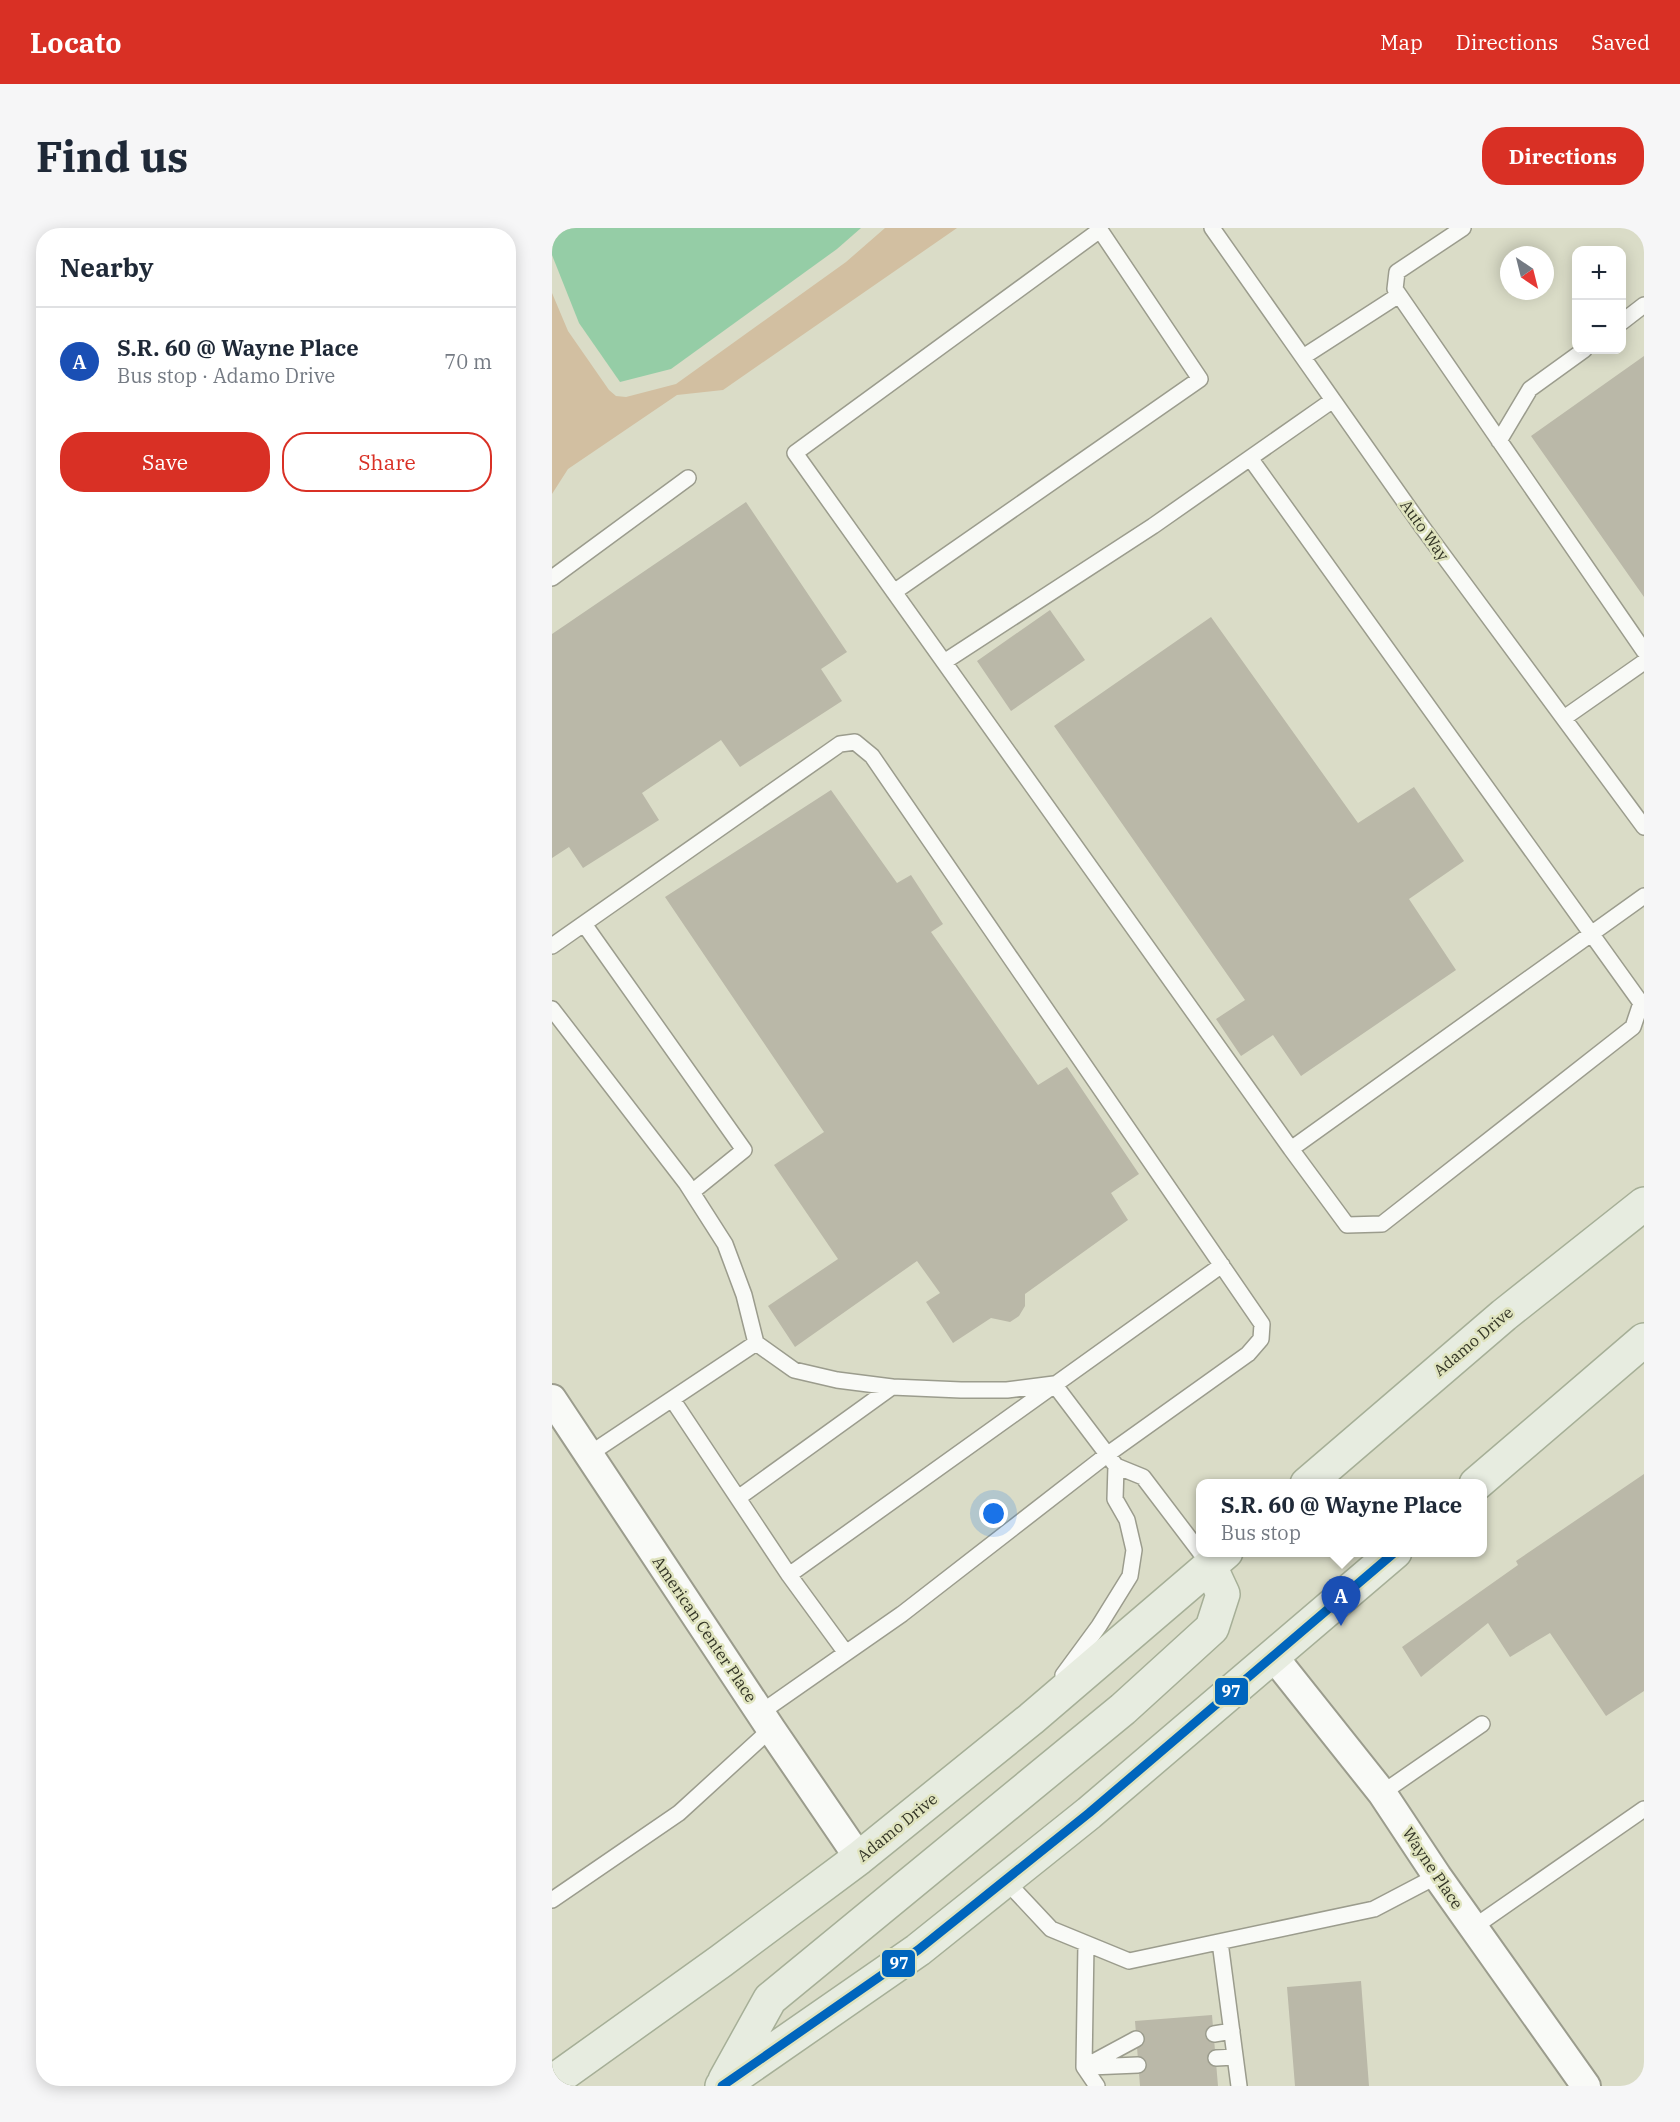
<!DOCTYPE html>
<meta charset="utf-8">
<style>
body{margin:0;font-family:"IBM Plex Serif",serif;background:#f6f6f7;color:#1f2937}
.controls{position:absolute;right:18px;top:18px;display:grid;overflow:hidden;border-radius:12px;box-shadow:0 3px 15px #0003}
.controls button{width:54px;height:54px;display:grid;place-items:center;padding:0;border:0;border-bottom:2px solid #e0e1e3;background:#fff;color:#1f2937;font:30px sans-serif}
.compass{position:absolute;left:948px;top:18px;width:54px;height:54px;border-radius:50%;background:#fff;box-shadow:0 3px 15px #0003;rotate:145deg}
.you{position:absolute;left:442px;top:1286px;width:21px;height:21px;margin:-15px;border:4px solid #fff;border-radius:50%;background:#1a73e8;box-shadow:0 0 0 9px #1a73e833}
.badge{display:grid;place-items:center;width:39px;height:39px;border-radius:50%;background:#d93025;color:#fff;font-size:20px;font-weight:700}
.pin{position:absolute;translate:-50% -50px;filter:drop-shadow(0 2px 3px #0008)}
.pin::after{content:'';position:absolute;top:32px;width:21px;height:18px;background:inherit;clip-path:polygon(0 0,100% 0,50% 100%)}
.popup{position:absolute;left:644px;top:1251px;width:291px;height:78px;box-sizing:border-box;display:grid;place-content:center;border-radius:12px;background:#fff;filter:drop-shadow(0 2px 4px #0005);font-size:20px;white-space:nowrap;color:#747a83}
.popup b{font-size:22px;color:#1f2937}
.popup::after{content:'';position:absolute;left:50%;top:100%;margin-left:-12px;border:12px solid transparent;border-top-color:#fff}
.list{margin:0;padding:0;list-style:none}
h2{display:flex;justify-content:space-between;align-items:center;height:78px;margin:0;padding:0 24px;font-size:26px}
h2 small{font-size:20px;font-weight:400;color:#747a83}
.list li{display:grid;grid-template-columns:39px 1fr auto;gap:18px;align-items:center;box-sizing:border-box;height:108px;padding:0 24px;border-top:2px solid #e0e1e3}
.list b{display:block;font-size:22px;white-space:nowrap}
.list p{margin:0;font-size:20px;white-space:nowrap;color:#747a83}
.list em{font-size:20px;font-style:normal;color:#747a83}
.actions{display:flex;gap:12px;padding:18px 24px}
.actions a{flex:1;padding:14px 0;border:2px solid #d93025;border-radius:24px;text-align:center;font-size:21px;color:#d93025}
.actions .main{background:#d93025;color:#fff}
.map{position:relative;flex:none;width:1092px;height:1858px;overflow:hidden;border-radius:24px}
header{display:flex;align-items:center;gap:36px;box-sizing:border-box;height:84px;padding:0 30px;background:#d93025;color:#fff}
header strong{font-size:28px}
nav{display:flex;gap:33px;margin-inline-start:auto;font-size:21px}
.intro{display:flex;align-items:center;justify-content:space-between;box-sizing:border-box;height:144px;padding:0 36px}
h1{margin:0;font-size:42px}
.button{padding:15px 27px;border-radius:24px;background:#d93025;color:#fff;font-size:21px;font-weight:700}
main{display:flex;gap:36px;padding:0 36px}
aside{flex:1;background:#fff;border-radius:24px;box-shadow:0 3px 15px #0003}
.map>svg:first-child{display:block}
</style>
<header>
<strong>Locato</strong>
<nav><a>Map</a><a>Directions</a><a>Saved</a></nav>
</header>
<div class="intro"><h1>Find us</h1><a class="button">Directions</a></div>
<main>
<aside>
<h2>Nearby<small></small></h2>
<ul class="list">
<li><span class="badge" style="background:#1a4fb4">A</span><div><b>S.R. 60 @ Wayne Place</b><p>Bus stop · Adamo Drive</p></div><em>70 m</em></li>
</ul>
<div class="actions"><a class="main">Save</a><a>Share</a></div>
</aside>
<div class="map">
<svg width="1092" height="1858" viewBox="0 0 1092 1858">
<rect width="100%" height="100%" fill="#dadcc7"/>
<path fill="#d2bfa1" d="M333,0H405L171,162L125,167L16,241L0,266V65L16,103L57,162L64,168L74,169L124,156L294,34Z"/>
<path fill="#95cda6" d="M0,0H309L285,21L119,141L68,154L27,95L0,27Z"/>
<path fill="#bab8a8" d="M1092,128V369L979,208Z
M194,274L295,424L269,441L290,473L188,539L169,512L90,565L107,592L31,640L17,619L0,630V406Z
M498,382L533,432L459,483L425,433Z
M659,389L806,595L862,559L912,633L857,671L904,742L749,848L721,807L689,828L664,791L693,772L502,498Z
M279,562L345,655L359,647L391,696L379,704L486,857L515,839L587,946L559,965L576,992L473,1066V1078L467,1088L458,1094L439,1090L401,1115L374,1074L388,1065L365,1033L243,1119L216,1078L286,1031L222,937L272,904L113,669Z
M1092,1246V1463L1054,1488L998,1405L958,1429L936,1395L869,1449L850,1419L966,1337L964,1333Z
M809,1753L817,1858H743L735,1759Z
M660,1787L666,1858H588L583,1793Z"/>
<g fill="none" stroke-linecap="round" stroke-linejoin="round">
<g stroke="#9b9c8d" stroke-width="18">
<path id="service" d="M660,0L871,300L1092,599
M911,0L845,44L843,61L1092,423
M1070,94L1092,77
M751,129L847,67
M947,213L978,161L1032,122
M698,230L1089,775L1081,799L830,996L795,997L739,921
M0,350L136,250
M342,364L648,151L548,2L243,225L739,921L1092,668
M392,434L601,298L781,172
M1012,490L1092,434
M32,696L192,922L140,964
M0,718L288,516L303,514L320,528L710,1096L709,1111L696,1126L556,1226L350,1386L294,1425L237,1347L120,1171
M0,781L134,955L173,1016L192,1067L204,1115L242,1142L285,1152L340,1159L409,1162H455L502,1156L564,1238L591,1249L648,1324
M36,1227L204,1115
M186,1270L340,1159
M237,1347L670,1037
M511,1447L547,1398L578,1348L582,1322L575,1292L563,1271L564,1238
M208,1485L294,1425
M830,1565L930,1496
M453,1652L499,1701L577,1733L822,1681L885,1648
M0,1672L127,1585L219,1501
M922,1699L1092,1581
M668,1714L687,1858
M534,1716L532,1839L545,1858
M662,1806L680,1803
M664,1830L683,1829
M532,1839L584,1811
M538,1839L586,1837"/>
</g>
<g stroke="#9b9c8d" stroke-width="32">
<path id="minor" d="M0,1171L219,1501L307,1630
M721,1428L830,1565L885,1648L1034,1858"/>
</g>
<g stroke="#a6af97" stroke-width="36">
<path id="primary" d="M755,1256L952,1087L1092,976
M924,1256L1092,1112
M173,1852L218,1771L571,1481L660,1400L671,1366L658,1338
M0,1854L169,1733L307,1630L479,1491L674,1324
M170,1858L366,1722L537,1585L843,1324"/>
</g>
<use href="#service" stroke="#f9faf7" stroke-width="15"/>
<use href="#minor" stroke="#f9faf7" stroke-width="28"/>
<use href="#primary" stroke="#e7ece0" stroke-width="33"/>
<g stroke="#e0e4bf" stroke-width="14">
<path id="bus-1" d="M170,1858L366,1722L537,1585L843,1324"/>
</g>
<use href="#bus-1" stroke="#0065bd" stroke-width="9"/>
</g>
<g text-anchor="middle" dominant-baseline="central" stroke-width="5" stroke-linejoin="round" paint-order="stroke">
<g font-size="16" fill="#333526" stroke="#e0e4bf">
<text transform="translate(873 302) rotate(54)">Auto Way</text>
<text transform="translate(921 1113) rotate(-40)">Adamo Drive</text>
<text transform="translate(153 1401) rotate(56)">American Center Place</text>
<text transform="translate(345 1599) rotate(-39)">Adamo Drive</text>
<text transform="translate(881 1640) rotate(56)">Wayne Place</text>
</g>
</g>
<g stroke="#e0e4bf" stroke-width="2">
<rect x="662" y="1449" width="35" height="29" rx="6" fill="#0065bd"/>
<rect x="329" y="1721" width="35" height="29" rx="6" fill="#0065bd"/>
</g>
<g font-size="16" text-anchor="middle" font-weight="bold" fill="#fff">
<text x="679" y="1469">97</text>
<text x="347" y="1741">97</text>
</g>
</svg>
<div class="controls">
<button>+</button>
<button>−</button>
</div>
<svg class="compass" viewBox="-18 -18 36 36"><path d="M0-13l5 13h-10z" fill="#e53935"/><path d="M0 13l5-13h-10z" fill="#747a83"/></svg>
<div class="you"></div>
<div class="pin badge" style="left:789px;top:1398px;background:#1a4fb4">A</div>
<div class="popup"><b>S.R. 60 @ Wayne Place</b>Bus stop</div>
</div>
</main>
